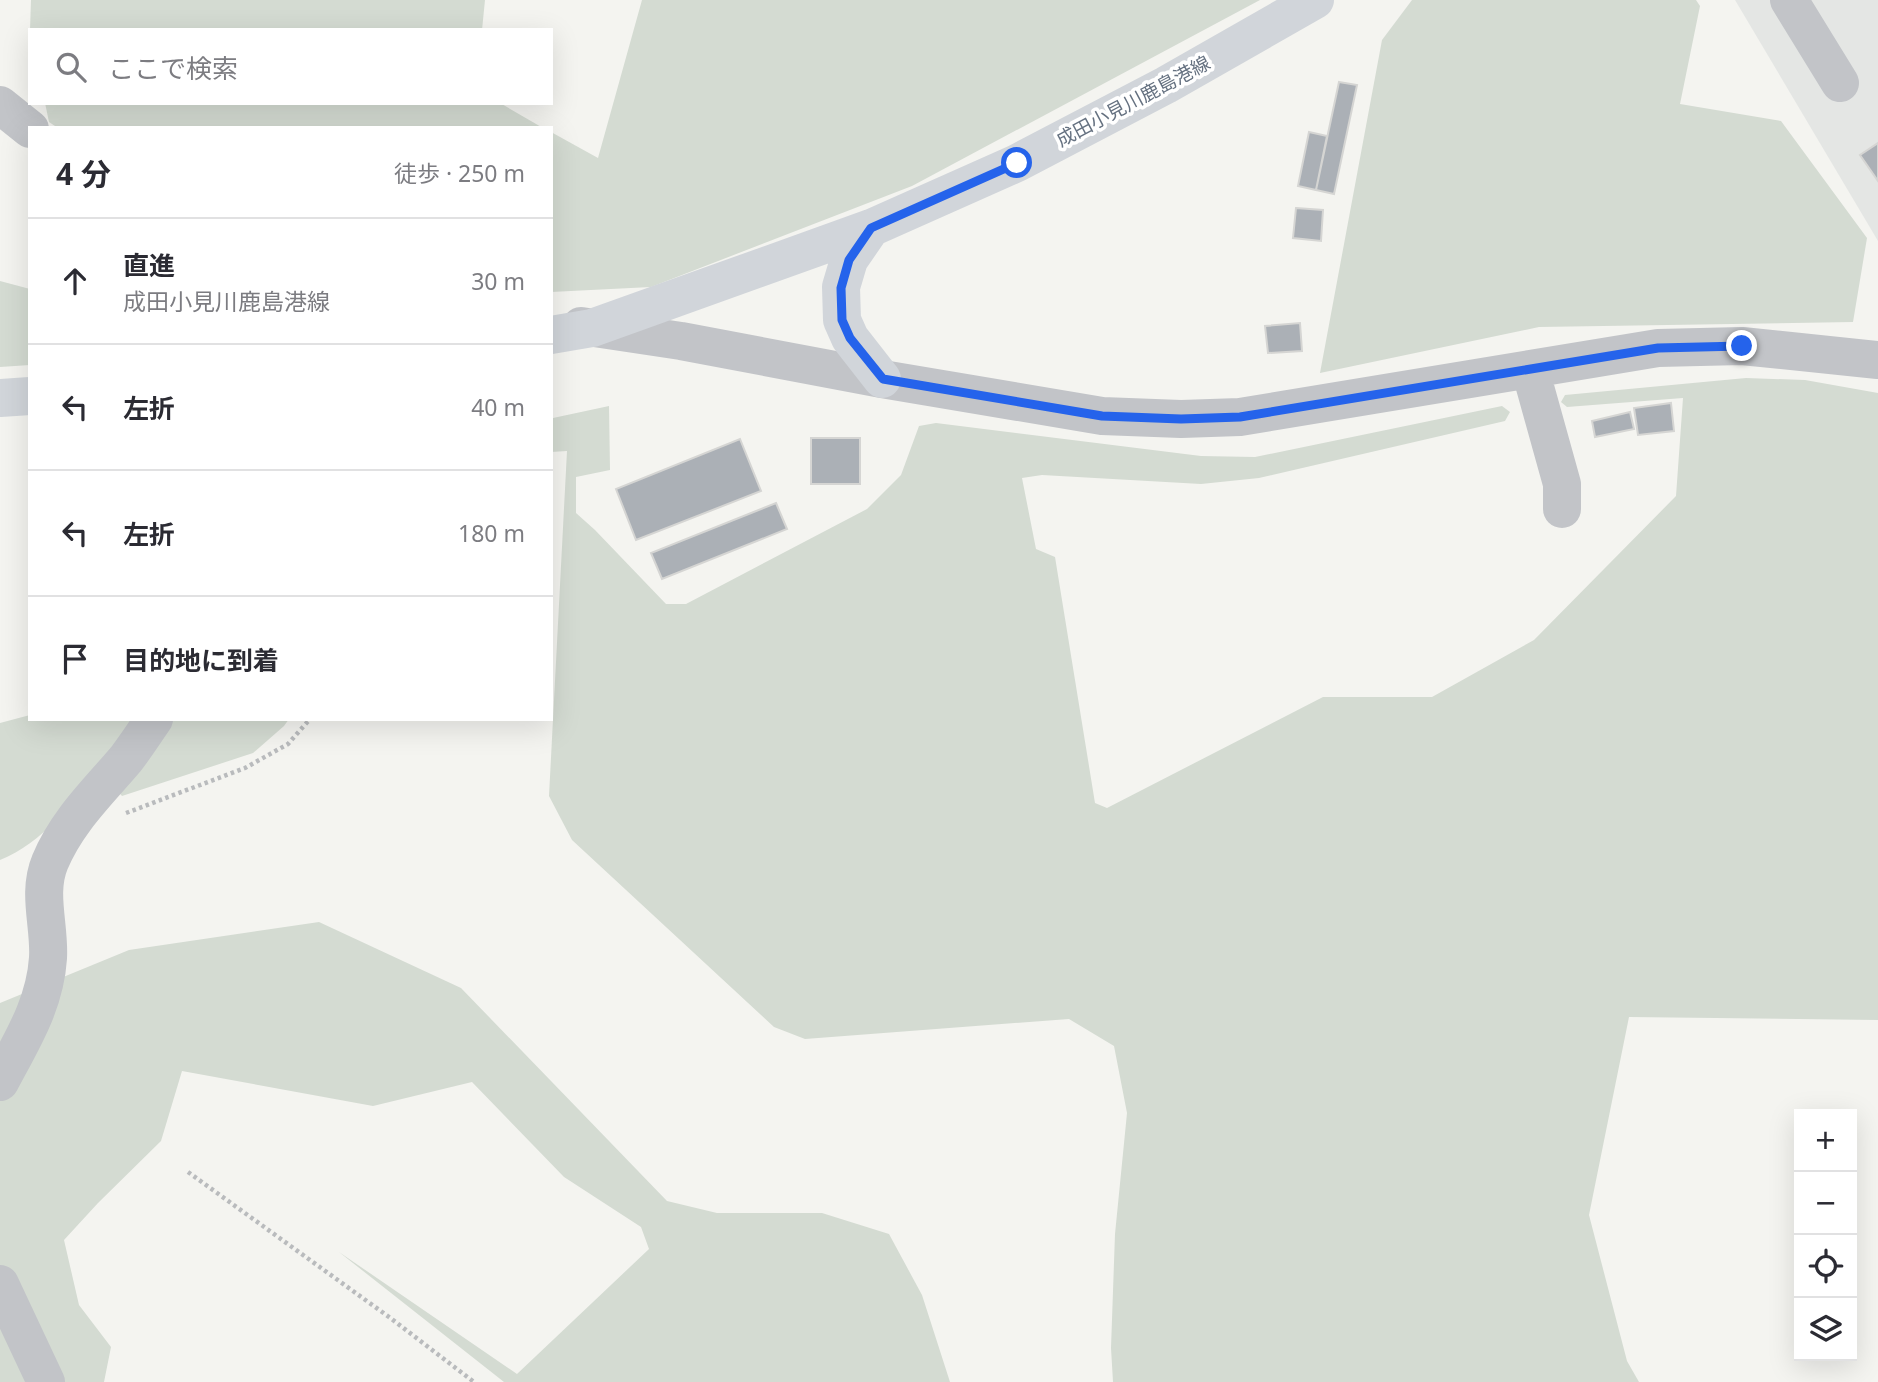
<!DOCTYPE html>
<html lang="ja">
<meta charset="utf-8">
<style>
body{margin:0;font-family:"Noto Sans","Noto Sans JP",sans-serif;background:#f2f2f3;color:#2b2b33}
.controls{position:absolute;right:21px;bottom:21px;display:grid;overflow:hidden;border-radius:0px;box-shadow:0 7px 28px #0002}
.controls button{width:63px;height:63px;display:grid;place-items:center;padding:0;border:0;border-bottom:2px solid #e1e1e2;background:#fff;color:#2b2b33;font:35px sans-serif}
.stop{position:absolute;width:21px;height:21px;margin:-16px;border:5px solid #2563eb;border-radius:50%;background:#fff}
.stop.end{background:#2563eb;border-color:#fff;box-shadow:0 2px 7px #0008}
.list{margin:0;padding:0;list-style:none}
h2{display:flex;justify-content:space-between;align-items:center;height:91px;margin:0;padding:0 28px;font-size:30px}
h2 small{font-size:23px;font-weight:400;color:#7c7c81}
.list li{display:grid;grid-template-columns:46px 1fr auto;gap:21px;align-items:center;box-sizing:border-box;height:126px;padding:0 28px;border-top:2px solid #e1e1e2}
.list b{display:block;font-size:26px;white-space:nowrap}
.list p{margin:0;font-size:23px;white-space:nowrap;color:#7c7c81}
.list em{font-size:23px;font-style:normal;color:#7c7c81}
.icon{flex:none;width:38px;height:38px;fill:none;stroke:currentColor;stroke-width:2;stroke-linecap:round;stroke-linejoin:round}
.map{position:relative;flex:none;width:1878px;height:1382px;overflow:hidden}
.search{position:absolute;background:#fff;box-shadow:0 7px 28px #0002;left:28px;top:28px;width:525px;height:77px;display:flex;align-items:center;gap:18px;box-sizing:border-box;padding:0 24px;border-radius:0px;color:#7c7c81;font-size:26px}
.panel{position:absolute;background:#fff;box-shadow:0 7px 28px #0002;left:28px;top:126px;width:525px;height:595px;border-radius:0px}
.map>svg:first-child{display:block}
</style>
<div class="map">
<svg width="1878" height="1382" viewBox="0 0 1878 1382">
<rect width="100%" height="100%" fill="#f4f4f0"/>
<path fill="#e4e6e4" d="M1735,0H1878V241Z"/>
<path fill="#d4dbd2" d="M31,0H485L482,30H30Z
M642,0H1260L912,186L651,287L551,292V132L598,158Z
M1412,0H1696L1700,6L1680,104L1781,121L1867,238L1853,322L1539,327L1320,373L1382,40Z
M45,103H500L543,128H58L49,122Z
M0,281L30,289V365L0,367Z
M1746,378L1805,380L1878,393V1020L1629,1017L1589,1215L1627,1361L1639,1382H1113L1111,1348L1115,1234L1127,1113L1114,1046L1069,1019L805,1039L774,1027L572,840L549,796L567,451L551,452V415L553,418L609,406L610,470L576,477V513L595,530L666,604H686L867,509L901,475L919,426L936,423L1201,456L1255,457L1502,406L1510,412L1505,421L1259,478L1201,484L1042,475L1022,478L1036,549L1055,557L1095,803L1107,808L1323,697H1432L1534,640L1676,496L1683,398L1567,407L1561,402L1565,395Z
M30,715V719H289L284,726L253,753L122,796L98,769C70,805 44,842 0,860V723Z
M319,922L461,988L667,1201L717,1213H822L889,1234L922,1295L950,1382H504L339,1252L517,1374L649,1249L641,1227L564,1177L472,1082L373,1106L182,1071L161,1141L98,1203L64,1240L79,1305L111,1347L104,1382H0V1003L129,950Z"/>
<path fill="#abb0b6" stroke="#d5d5d3" stroke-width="2" d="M1339,82L1357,85L1334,194L1316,190Z
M1309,132L1327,136L1316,190L1298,186Z
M1878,143V181L1860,155Z
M1296,208L1323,210L1321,241L1293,238Z
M1300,323L1302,351L1268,353L1265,326Z
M1671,403L1674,431L1638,435L1634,408Z
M1630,412L1634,429L1595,437L1592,421Z
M811,438H860V484H811Z
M740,439L761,491L636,540L616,489Z
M776,503L787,529L662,579L651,553Z"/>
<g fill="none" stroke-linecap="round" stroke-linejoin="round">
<path stroke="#b9bbbd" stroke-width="4.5" stroke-dasharray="3.5 3.5" stroke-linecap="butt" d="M126,813L245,768L288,744L310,719
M188,1172L389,1317L474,1382"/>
<path stroke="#c2c4c8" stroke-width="38" d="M1789,0L1840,83
M0,105L30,129
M581,326L681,341L882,379L1102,416L1181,419L1240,417L1658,348L1742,346L1878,360
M1530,369L1562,484V509
M0,1082C21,1042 45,1005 48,958C50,926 37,893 50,862C67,821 98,792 126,759C136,746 145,732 154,719
M0,1284L46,1382"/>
<path stroke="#d1d5da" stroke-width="38" d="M871,228L849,260L841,287L842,320L850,338L882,379
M551,335L592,328L871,228L1017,163L1166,85L1315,0
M0,398L30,396"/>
</g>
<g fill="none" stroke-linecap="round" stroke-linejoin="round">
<path stroke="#2563eb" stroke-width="9" d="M1017,163L871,228L849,260L841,288L842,320L850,338L883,379L1102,416L1181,419L1240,417L1658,348L1742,346"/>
</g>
<g text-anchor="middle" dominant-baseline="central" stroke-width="7" stroke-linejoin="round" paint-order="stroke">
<g font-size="19" fill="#657180" stroke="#fff">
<text transform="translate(1133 101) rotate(-28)">成田小見川鹿島港線</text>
</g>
</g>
</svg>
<div class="controls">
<button>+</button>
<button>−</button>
<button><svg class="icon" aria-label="locate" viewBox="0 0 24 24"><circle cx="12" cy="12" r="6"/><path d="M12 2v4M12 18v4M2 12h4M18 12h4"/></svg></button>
<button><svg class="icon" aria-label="layers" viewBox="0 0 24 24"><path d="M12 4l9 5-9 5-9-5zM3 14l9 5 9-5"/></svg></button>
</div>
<div class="stop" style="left:1017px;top:163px"></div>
<div class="stop end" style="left:1742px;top:346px"></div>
<div class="search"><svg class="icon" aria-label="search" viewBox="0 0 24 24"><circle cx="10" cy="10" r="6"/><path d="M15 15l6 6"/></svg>ここで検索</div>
<section class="panel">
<h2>4 分<small>徒歩 · 250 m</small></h2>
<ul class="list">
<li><svg class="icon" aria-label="ahead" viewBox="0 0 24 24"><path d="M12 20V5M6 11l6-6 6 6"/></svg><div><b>直進</b><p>成田小見川鹿島港線</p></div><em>30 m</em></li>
<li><svg class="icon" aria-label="left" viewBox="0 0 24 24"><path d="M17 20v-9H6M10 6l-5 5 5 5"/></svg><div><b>左折</b></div><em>40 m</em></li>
<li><svg class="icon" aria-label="left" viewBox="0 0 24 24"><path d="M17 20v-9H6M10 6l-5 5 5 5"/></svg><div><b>左折</b></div><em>180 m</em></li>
<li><svg class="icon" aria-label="arrive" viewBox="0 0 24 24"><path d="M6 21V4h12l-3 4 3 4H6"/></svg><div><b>目的地に到着</b></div></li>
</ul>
</section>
</div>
